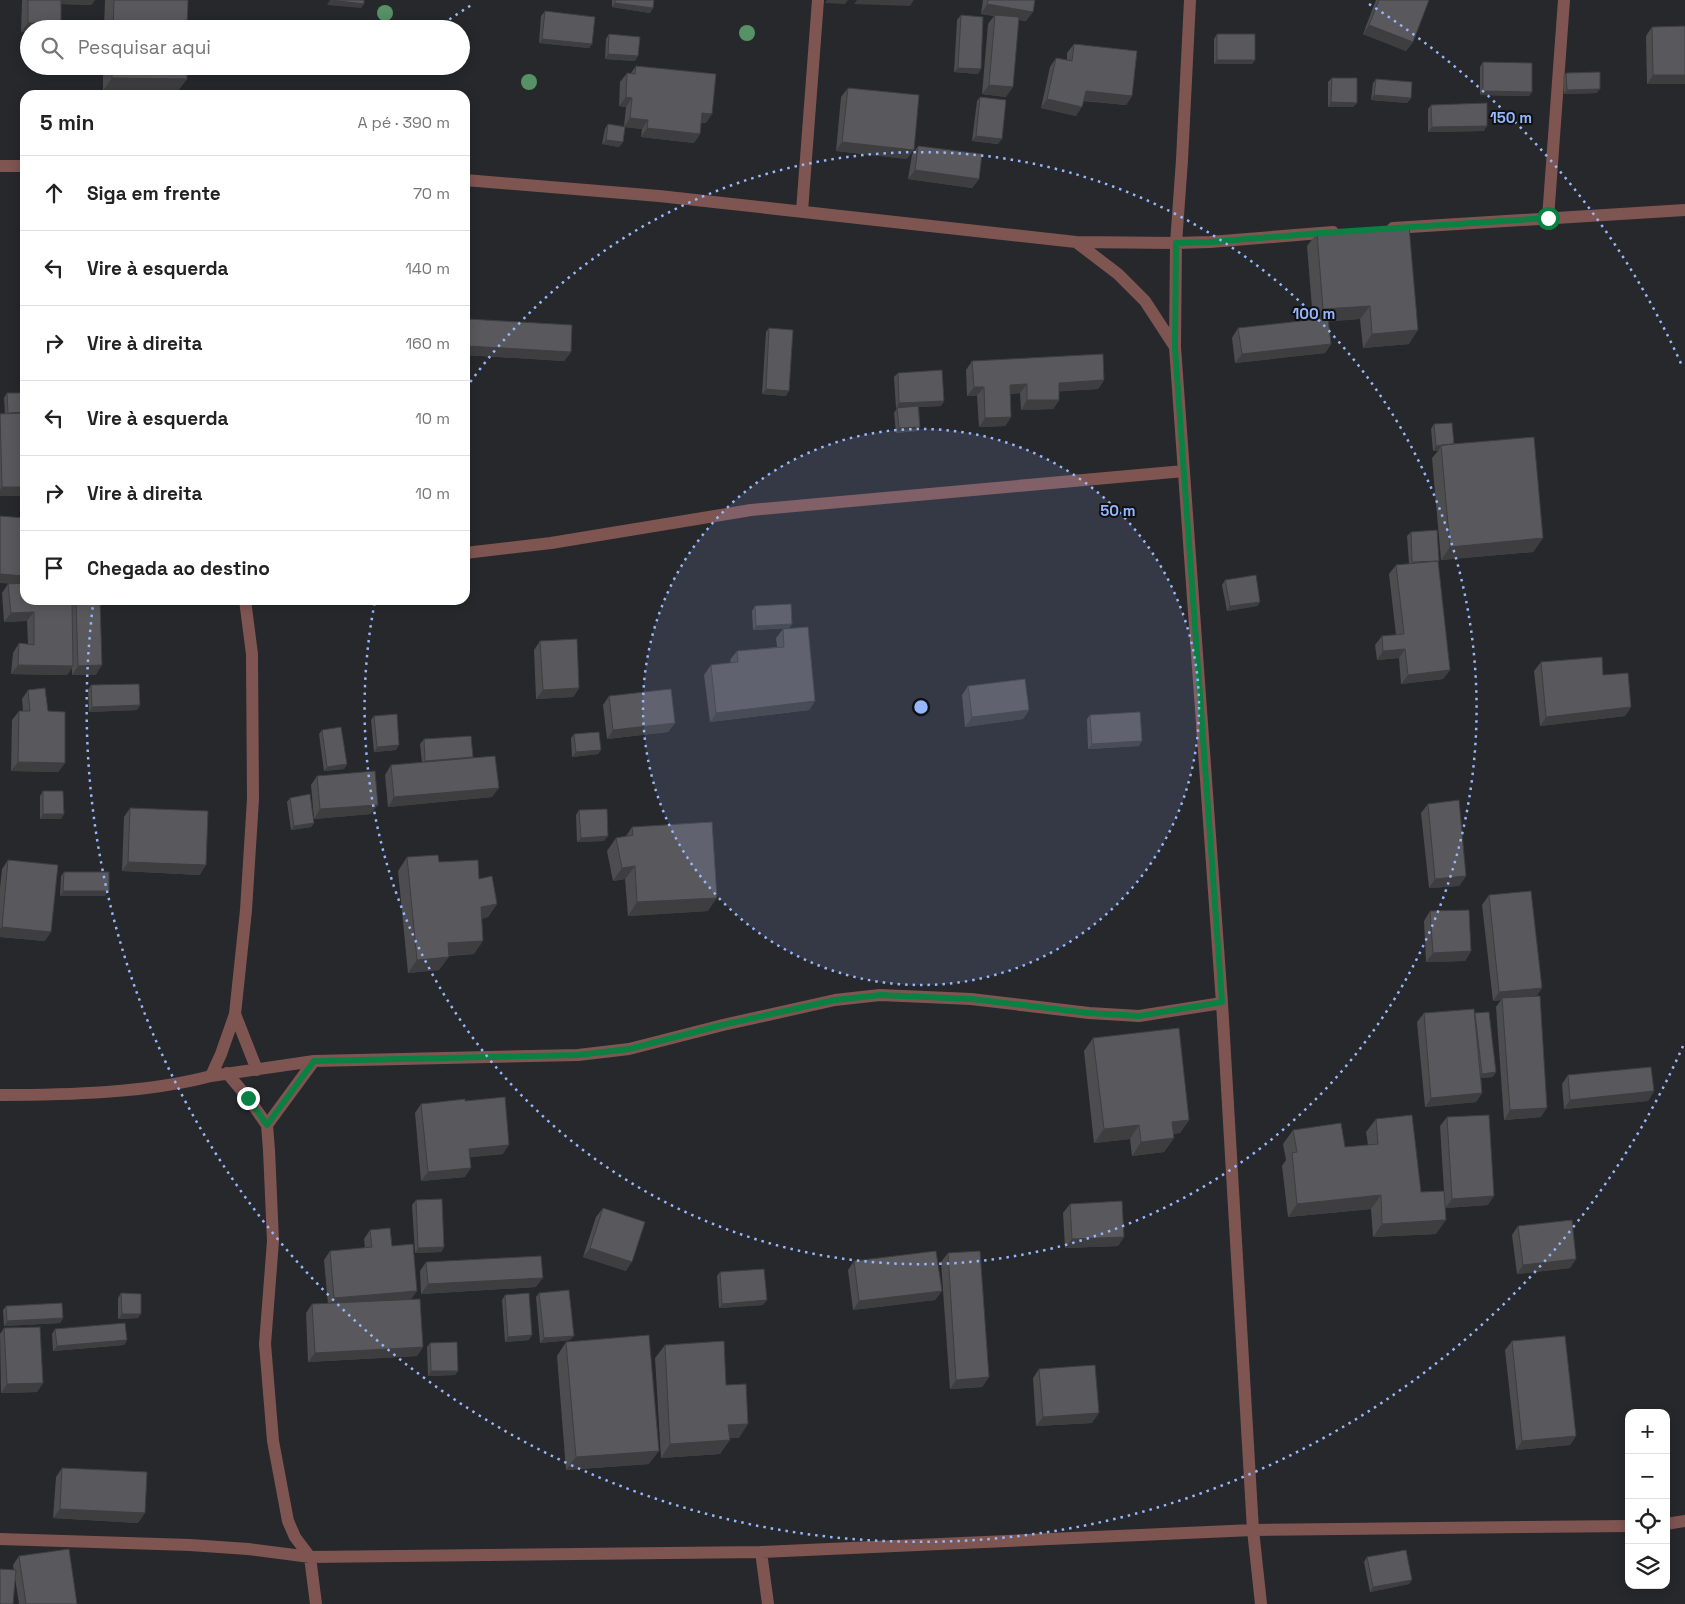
<!DOCTYPE html>
<html lang="pt">
<meta charset="utf-8">
<style>
body{margin:0;font-family:"Space Grotesk",sans-serif;background:#f2f2f2;color:#222}
.controls{position:absolute;right:15px;bottom:15px;display:grid;overflow:hidden;border-radius:10px;box-shadow:0 2px 12px #0003}
.controls button{width:45px;height:45px;display:grid;place-items:center;padding:0;border:0;border-bottom:1px solid #e0e0e0;background:#fff;color:#222;font:25px sans-serif}
.stop{position:absolute;width:15px;height:15px;margin:-11px;border:4px solid #0b8043;border-radius:50%;background:#fff}
.stop.end{background:#0b8043;border-color:#fff;box-shadow:0 1px 5px #0008}
.list{margin:0;padding:0;list-style:none}
h2{display:flex;justify-content:space-between;align-items:center;height:65px;margin:0;padding:0 20px;font-size:21px}
h2 small{font-size:16px;font-weight:400;color:#767676}
.list li{display:grid;grid-template-columns:32px 1fr auto;gap:15px;align-items:center;box-sizing:border-box;height:75px;padding:0 20px;border-top:1px solid #e0e0e0}
.list b{display:block;font-size:19px;white-space:nowrap}
.list em{font-size:16px;font-style:normal;color:#767676}
.icon{flex:none;width:28px;height:28px;fill:none;stroke:currentColor;stroke-width:2;stroke-linecap:round;stroke-linejoin:round}
.map{position:relative;flex:none;width:1685px;height:1604px;overflow:hidden}
.search{position:absolute;background:#fff;box-shadow:0 2px 12px #0003;left:20px;top:20px;width:450px;height:55px;display:flex;align-items:center;gap:12px;box-sizing:border-box;padding:0 18px;border-radius:28px;color:#767676;font-size:19px}
.panel{position:absolute;background:#fff;box-shadow:0 2px 12px #0003;left:20px;top:90px;width:450px;height:515px;border-radius:15px}
.map>svg:first-child{display:block}
</style>
<div class="map">
<svg width="1685" height="1604" viewBox="0 0 1685 1604">
<rect width="100%" height="100%" fill="#27282c"/>
<g fill="none" stroke-linecap="round" stroke-linejoin="round">
<path stroke="#7f5552" stroke-width="12" d="M0,166H25
M465,180L659,196L1076,242L1176,243L1182,160L1190,0
M802,211L818,0
M1548,218L1564,0
M1393,228L1685,210
M1076,242L1118,274L1145,301L1175,347
M465,553L551,543L751,510L1184,471
M235,1014L257,1070
M227,1073L248,1098L267,1125L269,1150L273,1241L265,1344L273,1441L288,1521L295,1537L310,1557L316,1604
M211,1076L314,1061L578,1055L629,1049L723,1025L835,1000L880,995L971,999L1089,1013L1139,1016L1222,1003
M0,1095C67,1095 147,1093 211,1076L221,1054L235,1014L246,910L253,799L252,654L245,600
M267,1125L314,1061
M1666,1524L1685,1521
M0,1539L190,1545L248,1549L310,1557L761,1552L1253,1530L1629,1526
M761,1552L768,1604
M1261,1604L1253,1530L1222,1003L1175,347L1176,243L1210,242L1333,232"/>
</g>
<g fill="#569265">
<circle cx="385" cy="13" r="8"/>
<circle cx="747" cy="33" r="8"/>
<circle cx="529" cy="82" r="8"/>
</g>
<path fill="#4d4c4f" d="M22,0H95L91,5L61,4L21,32Z
M105,0H188L187,29H104Z
M612,0H654L653,8L650,13L612,7Z
M983,0H1035L1026,21L1019,20L1006,97L982,94L988,24L994,16L981,14Z
M1376,0H1429L1413,42L1406,51L1363,34Z
M545,11L592,44L589,48L539,43L541,16Z
M961,15L978,74L954,72L957,20Z
M1652,27L1685,84H1647L1646,36Z
M609,34L635,61L605,59L606,39Z
M1217,34L1255,60L1252,64H1214V39Z
M1074,44L1132,96L1126,105L1083,101L1076,116L1041,108L1050,67L1056,58L1067,60V53Z
M1483,62L1532,92L1529,96L1480,95V67Z
M103,66H187V79L177,92L103,91Z
M636,66L706,123H701L700,134L694,143L641,137L642,129L625,127L623,142L619,147L602,144L605,129L608,124L624,126L626,107L619,106L620,82L627,73H631Z
M1566,73L1597,93L1564,94L1563,77Z
M1332,78L1353,107H1328V82Z
M1376,79L1411,98L1407,103L1371,100L1373,83Z
M848,88L907,159L836,151L841,97Z
M980,97L998,144L972,141L977,101Z
M1431,105L1484,131L1428,132V109Z
M918,146L979,179L972,188L908,179L912,155Z
M1317,233L1409,344L1363,348L1360,319L1328,321L1331,344L1325,353L1235,363L1232,338L1238,328L1313,320L1307,246Z
M468,319L571,352L564,361L465,355V324Z
M769,328L786,396L762,394L766,332Z
M972,361L1104,380L1098,389L1059,391V400L1053,409L1021,410L1020,393L1010,394L1011,417L1005,426L979,427L977,396H967L966,370Z
M898,373L944,401L941,406L919,407L920,427L917,431L896,433L894,413L897,408L910,407L896,408L894,377Z
M7,393H25V496H0V414L5,413L4,398Z
M1434,424L1543,538L1533,552L1441,560L1432,458L1438,451H1433L1431,429Z
M0,516L25,600H100L96,675H72V668L67,675L11,674L13,653L19,643L28,644L27,621L4,622L2,593L8,584Z
M1411,532L1439,561L1438,562L1450,670L1443,679L1401,684L1399,658L1377,660L1375,645L1382,636L1396,635L1389,574L1396,565L1409,564L1407,536Z
M1225,580L1260,602L1257,606L1227,611L1222,585Z
M755,606L792,624L789,628L753,630L752,611Z
M783,629L815,701L809,710L710,722L704,675L711,665L731,663L730,660L737,651L777,647L776,638Z
M540,641L579,688L573,697L536,699L534,650Z
M1541,662L1603,675L1631,707L1625,716L1540,726L1534,671Z
M91,685L140,705L137,710L89,712L88,690Z
M968,686L1029,710L1023,719L965,727L962,695Z
M28,690L65,763L58,772L11,771L12,720L19,711H23L22,699Z
M609,696L675,723L668,732L607,739L603,705Z
M1090,715L1139,746L1088,749L1087,719Z
M374,716L396,750L374,752L371,720Z
M322,730L347,764L344,769L324,771L319,734Z
M574,734L601,750L598,754L572,757L571,738Z
M424,739L472,758L492,797L388,807L385,775L391,765L422,763L420,744Z
M317,776L371,814L314,819L311,785Z
M43,791L64,814L61,819H40V796Z
M290,798L314,823L311,827L291,830L287,802Z
M1428,804L1466,876L1459,886L1429,888L1421,813Z
M130,808L200,875L122,871L124,817Z
M579,810L604,841L577,842L576,815Z
M632,827L708,911L628,916L625,879L613,881L607,851L616,838L626,836Z
M407,857L439,862L479,879L497,904L488,917L481,919L474,954L449,956L439,970L408,973L398,871Z
M8,860L45,941L0,937V888L2,869Z
M64,872L105,896H60L61,876Z
M1489,895L1542,988L1536,996L1541,1117L1504,1120L1496,1007L1501,1000L1493,1001L1482,905Z
M1430,911L1471,951L1465,961L1426,962L1424,921Z
M1424,1013L1475,1014V1013L1493,1077L1481,1078L1482,1093L1476,1102L1425,1107L1417,1022Z
M1093,1038L1189,1120L1180,1133L1173,1134L1174,1138L1164,1152L1132,1156L1130,1139L1094,1143L1084,1051Z
M1568,1075L1654,1091L1648,1101L1564,1109L1562,1084Z
M465,1101L503,1154L470,1157L465,1177L421,1181L415,1113L421,1104Z
M1447,1117L1488,1205L1445,1208L1440,1126Z
M1376,1119L1421,1192L1436,1234L1373,1237L1371,1209L1288,1217L1282,1166L1286,1160L1283,1144L1293,1130L1345,1147L1368,1145L1366,1132Z
M416,1200L444,1247L441,1252L415,1253L412,1205Z
M1070,1204L1124,1237L1118,1246L1065,1248L1063,1213Z
M603,1208L626,1271L583,1257L596,1217Z
M1518,1226L1576,1259L1570,1268L1517,1274L1512,1235Z
M370,1230L392,1246L417,1291L411,1299L423,1347L417,1356L308,1362L306,1313L312,1304H328L324,1260L330,1251L365,1248L364,1239Z
M948,1253L989,1377L982,1387L950,1389L941,1262Z
M854,1261L942,1291L935,1300L853,1310L848,1270Z
M426,1262L536,1287L421,1294L420,1271Z
M720,1272L763,1305L719,1308L717,1276Z
M121,1293L138,1318L118,1319V1298Z
M539,1293L570,1340L540,1343L536,1297Z
M505,1295L529,1340L505,1342L502,1300Z
M6,1306L63,1318L60,1323L4,1326L3,1310Z
M4,1328L43,1383L37,1392L1,1393L0,1334Z
M55,1329L127,1340L124,1345L53,1351L52,1334Z
M1512,1341L1576,1436L1570,1445L1516,1450L1505,1350Z
M566,1342L649,1464L566,1470L557,1356Z
M430,1343L458,1371L455,1375L428,1376L427,1347Z
M665,1345L726,1385L739,1438H729L720,1454L661,1458L655,1358Z
M1039,1369L1092,1423L1036,1426L1033,1378Z
M62,1468L138,1523L53,1518L56,1477Z
M19,1556L77,1604H19L13,1565Z
M1367,1557L1409,1584L1370,1592L1364,1562Z"/>
<path fill="#3e3e40" d="M58,0H95L91,5L55,4Z
M330,0L364,4L361,8L327,5Z
M827,0H848L845,4L825,3Z
M857,0H914L910,6L854,4Z
M615,3L653,8L650,13L612,7Z
M987,4L1033,12L1026,21L981,14Z
M28,23H61L58,29H29V32H21Z
M1369,25L1413,42L1406,51L1363,34Z
M542,39L592,44L589,48L539,43Z
M608,54L638,56L635,61L605,59Z
M1217,60H1255L1252,64H1214Z
M958,68L981,69L978,74L954,72Z
M1653,75H1685V84H1647Z
M112,78L187,79L177,92L103,91Z
M989,85L1013,87L1006,97L982,94Z
M1600,89L1597,93L1564,94L1567,90Z
M1086,91L1132,96L1126,105L1079,100Z
M1483,91L1532,92L1529,96L1480,95Z
M1374,95L1411,98L1407,103L1371,100Z
M626,97L632,98L626,107L619,106Z
M1047,99L1082,107L1076,116L1041,108Z
M1331,102L1357,103L1353,107H1328Z
M702,113L712,114L706,123L696,122Z
M630,118L648,120L642,129L624,127Z
M1487,126L1484,131L1428,132L1432,127Z
M647,128L700,134L694,143L641,137Z
M976,136L1002,139L998,144L972,141Z
M606,140L623,142L619,147L602,144Z
M842,142L914,150L907,159L836,151Z
M915,170L979,179L972,188L908,179Z
M1370,306L1360,319L1314,323L1323,309Z
M1418,330L1409,344L1363,348L1372,334Z
M1331,344L1325,353L1235,363L1242,354Z
M467,346L571,352L564,361L465,355V348Z
M1104,380L1098,389L1052,392L1059,383Z
M1027,384L1020,393L1003,394L1010,385Z
M974,387H984L977,396H967Z
M766,389L789,391L786,396L762,394Z
M1027,400H1059L1053,409L1021,410Z
M944,401L941,406L896,408L899,403Z
M1011,417L1005,426L979,427L985,418Z
M920,427L917,431L896,433L899,428Z
M1436,446H1441L1438,451H1433Z
M465,481H469L465,486Z
M2,487H25V496H0V490Z
M1543,538L1533,552L1441,560L1450,547Z
M0,574L25,576V585L0,583Z
M1260,602L1257,606L1227,611L1230,606Z
M34,612L27,621L4,622L11,613Z
M792,624L789,628L753,630L756,626Z
M1405,649L1399,658L1377,660L1383,651Z
M18,665L73,666L67,675L11,674Z
M102,665L96,675H72L78,666Z
M1450,670L1443,679L1401,684L1408,675Z
M579,688L573,697L536,699L543,690Z
M815,701L809,710L710,722L716,713Z
M140,705L137,710L89,712L92,707Z
M1631,707L1625,716L1540,726L1546,717Z
M1029,710L1023,719L965,727L972,717Z
M675,723L668,732L607,739L613,730Z
M1142,741L1139,746L1088,749L1092,744Z
M399,745L396,750L374,752L377,747Z
M601,750L598,754L572,757L576,752Z
M473,757L470,761L422,765L425,761Z
M18,762L65,763L58,772L11,771Z
M347,764L344,769L324,771L327,767Z
M499,788L492,797L388,807L394,797Z
M378,805L371,814L314,819L320,809Z
M43,814H64L61,819H40Z
M314,823L311,827L291,830L294,826Z
M608,836L604,841L577,842L581,838Z
M128,862L206,865L200,875L122,871Z
M635,866L625,879L613,881L622,868Z
M1466,876L1459,886L1429,888L1435,879Z
M63,891H109L105,896H60Z
M717,898L708,911L628,916L637,902Z
M497,904L488,917L471,921L481,907Z
M2,927L51,932L45,941L0,937V929Z
M483,941L474,954L438,956L448,943Z
M1471,951L1465,961L1426,962L1433,953Z
M449,957L439,970L408,973L417,960Z
M1542,988L1536,997L1502,998L1501,1000L1493,1001L1499,992Z
M1496,1072L1493,1077L1479,1078L1482,1074Z
M1654,1091L1648,1101L1564,1109L1570,1100Z
M1482,1093L1476,1102L1425,1107L1431,1098Z
M1547,1108L1541,1117L1504,1120L1510,1110Z
M1189,1120L1180,1133L1162,1135L1172,1122Z
M1139,1125L1130,1139L1094,1143L1104,1129Z
M1174,1138L1164,1152L1132,1156L1141,1142Z
M509,1145L503,1154L463,1158L469,1149Z
M471,1168L465,1177L421,1181L428,1172Z
M1381,1195L1371,1209L1288,1217L1297,1204Z
M1494,1196L1488,1205L1445,1208L1452,1199Z
M1446,1220L1436,1234L1373,1237L1382,1224Z
M1124,1237L1118,1246L1065,1248L1072,1239Z
M444,1247L441,1252L415,1253L418,1248Z
M590,1248L632,1262L626,1271L583,1257Z
M1576,1259L1570,1268L1517,1274L1523,1265Z
M543,1278L536,1287L421,1294L428,1284Z
M417,1291L410,1300L328,1307L334,1298Z
M942,1291L935,1300L853,1310L859,1301Z
M767,1300L763,1305L719,1308L722,1304Z
M122,1314H141L138,1318L118,1319Z
M63,1318L60,1323L4,1326L7,1321Z
M532,1335L529,1340L505,1342L508,1337Z
M574,1336L570,1340L540,1343L544,1338Z
M127,1340L124,1345L53,1351L57,1346Z
M423,1347L417,1356L308,1362L315,1353Z
M431,1371H458L455,1375L428,1376Z
M989,1377L982,1387L950,1389L956,1380Z
M43,1383L37,1392L1,1393L7,1384Z
M1099,1413L1092,1423L1036,1426L1043,1417Z
M748,1424L739,1438H719L728,1425Z
M1576,1436L1570,1445L1516,1450L1522,1441Z
M730,1440L720,1454L661,1458L670,1444Z
M659,1451L649,1464L566,1470L576,1457Z
M60,1509L145,1513L138,1523L53,1518Z
M1412,1580L1409,1584L1370,1592L1373,1587Z"/>
<path fill="#59585c" stroke="#3e3e40" d="M28,0H61V23H28Z
M114,0H188L187,29H113Z
M330,0H364V4Z
M615,0H654L653,8L615,3Z
M988,0H1035L1033,12L987,4Z
M1379,0H1429L1413,42L1369,25Z
M545,11L595,17L592,44L542,39Z
M961,15L983,17L981,69L958,68Z
M995,15L1019,17L1013,87L989,85Z
M1685,26V75H1653L1652,27Z
M609,34L640,37L638,56L608,54Z
M1217,34H1255V60H1217Z
M1074,44L1137,51L1132,96L1086,91L1082,107L1047,99L1056,58L1072,61Z
M1483,62L1532,63V92L1483,91Z
M112,66H187V79L112,78Z
M636,66L716,74L712,114L702,113L700,134L647,128L648,120L630,118L632,98L626,97L627,73L635,74Z
M1600,72V89L1567,90L1566,73Z
M1332,78H1357V103L1331,102Z
M1376,79L1412,82L1411,98L1374,95Z
M848,88L919,95L914,150L842,142Z
M980,97L1006,100L1002,139L976,136Z
M1487,103V126L1432,127L1431,105Z
M608,124L625,127L623,142L606,140Z
M918,146L982,154L979,179L915,170Z
M1409,226L1418,330L1372,334L1370,306L1323,309L1317,233Z
M1328,318L1331,344L1242,354L1238,328Z
M468,319L572,325L571,352L467,346Z
M769,328L793,330L789,391L766,389Z
M1103,354L1104,380L1059,383V400H1027V384L1010,385L1011,417L985,418L984,387H974L972,361Z
M942,370L944,401L899,403L898,373Z
M7,393H25V412L8,413Z
M465,401L469,481H465Z
M918,406L920,427L899,428L897,408Z
M25,413V487H2L0,414Z
M1452,423L1454,444L1436,446L1434,424Z
M1534,437L1543,538L1450,547L1441,445Z
M0,516L25,518V576L0,574Z
M1437,530L1439,561L1412,562L1411,532Z
M1438,561L1450,670L1408,675L1405,649L1383,651L1382,636L1404,634L1396,565Z
M1256,575L1260,602L1230,606L1225,580Z
M25,583V600H72L73,666L18,665L19,643L34,645V612L11,613L8,584Z
M76,600H100L102,665L78,666Z
M791,604L792,624L756,626L755,606Z
M808,627L815,701L716,713L711,665L738,662L737,651L784,647L783,629Z
M577,639L579,688L543,690L540,641Z
M1602,657L1603,675L1628,673L1631,707L1546,717L1541,662Z
M1025,679L1029,710L972,717L968,686Z
M139,684L140,705L92,707L91,685Z
M45,688L48,711L65,712V763L18,762L19,711H30L28,690Z
M671,689L675,723L613,730L609,696Z
M1140,712L1142,741L1092,744L1090,715Z
M397,714L399,745L377,747L374,716Z
M341,727L347,764L327,767L322,730Z
M599,732L601,750L576,752L574,734Z
M471,736L473,757L425,761L424,739Z
M495,756L499,788L394,797L391,765Z
M375,771L378,805L320,809L317,776Z
M43,791H63L64,814H43Z
M310,794L314,823L294,826L290,798Z
M1459,800L1466,876L1435,879L1428,804Z
M130,808L208,811L206,865L128,862Z
M607,809L608,836L581,838L579,810Z
M712,822L717,898L637,902L635,866L622,868L616,838L633,835L632,827Z
M438,855L439,862L478,860L479,879L492,876L497,904L481,907L483,941L448,943L449,957L417,960L407,857Z
M8,860L58,865L51,932L2,927Z
M64,872H109V891H63Z
M1531,891L1542,988L1499,992L1489,895Z
M1469,910L1471,951L1433,953L1430,911Z
M1540,996L1547,1108L1510,1110L1502,998Z
M1474,1009L1482,1093L1431,1098L1424,1013Z
M1489,1012L1496,1072L1482,1074L1475,1013Z
M1179,1028L1189,1120L1172,1122L1174,1138L1141,1142L1139,1125L1104,1129L1093,1038Z
M1651,1067L1654,1091L1570,1100L1568,1075Z
M505,1097L509,1145L469,1149L471,1168L428,1172L421,1104L465,1099V1101Z
M1412,1115L1421,1192L1444,1191L1446,1220L1382,1224L1381,1195L1297,1204L1292,1153L1297,1152L1293,1130L1341,1123L1345,1147L1378,1144L1376,1119Z
M1489,1115L1494,1196L1452,1199L1447,1117Z
M442,1199L444,1247L418,1248L416,1200Z
M1122,1201L1124,1237L1072,1239L1070,1204Z
M603,1208L645,1222L632,1262L590,1248Z
M1572,1220L1576,1259L1523,1265L1518,1226Z
M390,1228L392,1246L413,1244L417,1291L334,1298L330,1251L372,1247L370,1230Z
M936,1251L942,1291L859,1301L854,1261Z
M980,1251L989,1377L956,1380L948,1253Z
M541,1256L543,1278L428,1284L426,1262Z
M764,1269L767,1300L722,1304L720,1272Z
M569,1290L574,1336L544,1338L539,1293Z
M121,1293L141,1294V1314H122Z
M529,1293L532,1335L508,1337L505,1295Z
M420,1299L423,1347L315,1353L312,1304Z
M62,1303L63,1318L7,1321L6,1306Z
M125,1323L127,1340L57,1346L55,1329Z
M40,1327L43,1383L7,1384L4,1328Z
M649,1335L659,1451L576,1457L566,1342Z
M1565,1336L1576,1436L1522,1441L1512,1341Z
M724,1341L726,1385L746,1384L748,1424L728,1425L730,1440L670,1444L665,1345Z
M457,1342L458,1371H431L430,1343Z
M1095,1365L1099,1413L1043,1417L1039,1369Z
M62,1468L147,1472L145,1513L60,1509Z
M69,1549L77,1604H26L19,1556Z
M1406,1550L1412,1580L1373,1587L1367,1557Z
M0,1569L16,1570L13,1604H0Z"/>
<g fill="none" stroke-linecap="round" stroke-linejoin="round">
<path stroke="#0b8043" stroke-width="6" d="M248,1098L267,1125L314,1061L578,1055L629,1049L722,1025L835,1000L880,995L971,999L1089,1013L1139,1016L1222,1002L1175,348L1176,243L1210,242L1321,233L1548,218"/>
</g>
<circle cx="921" cy="707" r="278" fill="#96b6fd" fill-opacity=".12"/>
<g fill="none" stroke="#96b6fd" stroke-width="2.5" stroke-dasharray="2.5 5">
<circle cx="921" cy="707" r="278"/>
<path d="M466 388A556 556 0 1 1 375 601"/>
<path d="M1683 1046A834 834 0 0 1 93 605M437 28A834 834 0 0 1 473 4M1369 4A834 834 0 0 1 1683 368"/>
</g>
<circle cx="921" cy="707" r="8" fill="#96b6fd" stroke="#101113" stroke-width="2.5"/>
<g font-size="15" text-anchor="middle" font-weight="bold" fill="#96b6fd" stroke="#101113" stroke-width="4" stroke-linejoin="round" paint-order="stroke">
<text x="1511" y="123">150 m</text>
<text x="1314" y="319">100 m</text>
<text x="1118" y="516">50 m</text>
</g>
</svg>
<div class="controls">
<button>+</button>
<button>−</button>
<button><svg class="icon" aria-label="locate" viewBox="0 0 24 24"><circle cx="12" cy="12" r="6"/><path d="M12 2v4M12 18v4M2 12h4M18 12h4"/></svg></button>
<button><svg class="icon" aria-label="layers" viewBox="0 0 24 24"><path d="M12 4l9 5-9 5-9-5zM3 14l9 5 9-5"/></svg></button>
</div>
<div class="stop" style="left:1548px;top:218px"></div>
<div class="stop end" style="left:248px;top:1098px"></div>
<div class="search"><svg class="icon" aria-label="search" viewBox="0 0 24 24"><circle cx="10" cy="10" r="6"/><path d="M15 15l6 6"/></svg>Pesquisar aqui</div>
<section class="panel">
<h2>5 min<small>A pé · 390 m</small></h2>
<ul class="list">
<li><svg class="icon" aria-label="ahead" viewBox="0 0 24 24"><path d="M12 20V5M6 11l6-6 6 6"/></svg><div><b>Siga em frente</b></div><em>70 m</em></li>
<li><svg class="icon" aria-label="left" viewBox="0 0 24 24"><path d="M17 20v-9H6M10 6l-5 5 5 5"/></svg><div><b>Vire à esquerda</b></div><em>140 m</em></li>
<li><svg class="icon" aria-label="right" viewBox="0 0 24 24"><path d="M7 20v-9h11M14 6l5 5-5 5"/></svg><div><b>Vire à direita</b></div><em>160 m</em></li>
<li><svg class="icon" aria-label="left" viewBox="0 0 24 24"><path d="M17 20v-9H6M10 6l-5 5 5 5"/></svg><div><b>Vire à esquerda</b></div><em>10 m</em></li>
<li><svg class="icon" aria-label="right" viewBox="0 0 24 24"><path d="M7 20v-9h11M14 6l5 5-5 5"/></svg><div><b>Vire à direita</b></div><em>10 m</em></li>
<li><svg class="icon" aria-label="arrive" viewBox="0 0 24 24"><path d="M6 21V4h12l-3 4 3 4H6"/></svg><div><b>Chegada ao destino</b></div></li>
</ul>
</section>
</div>
